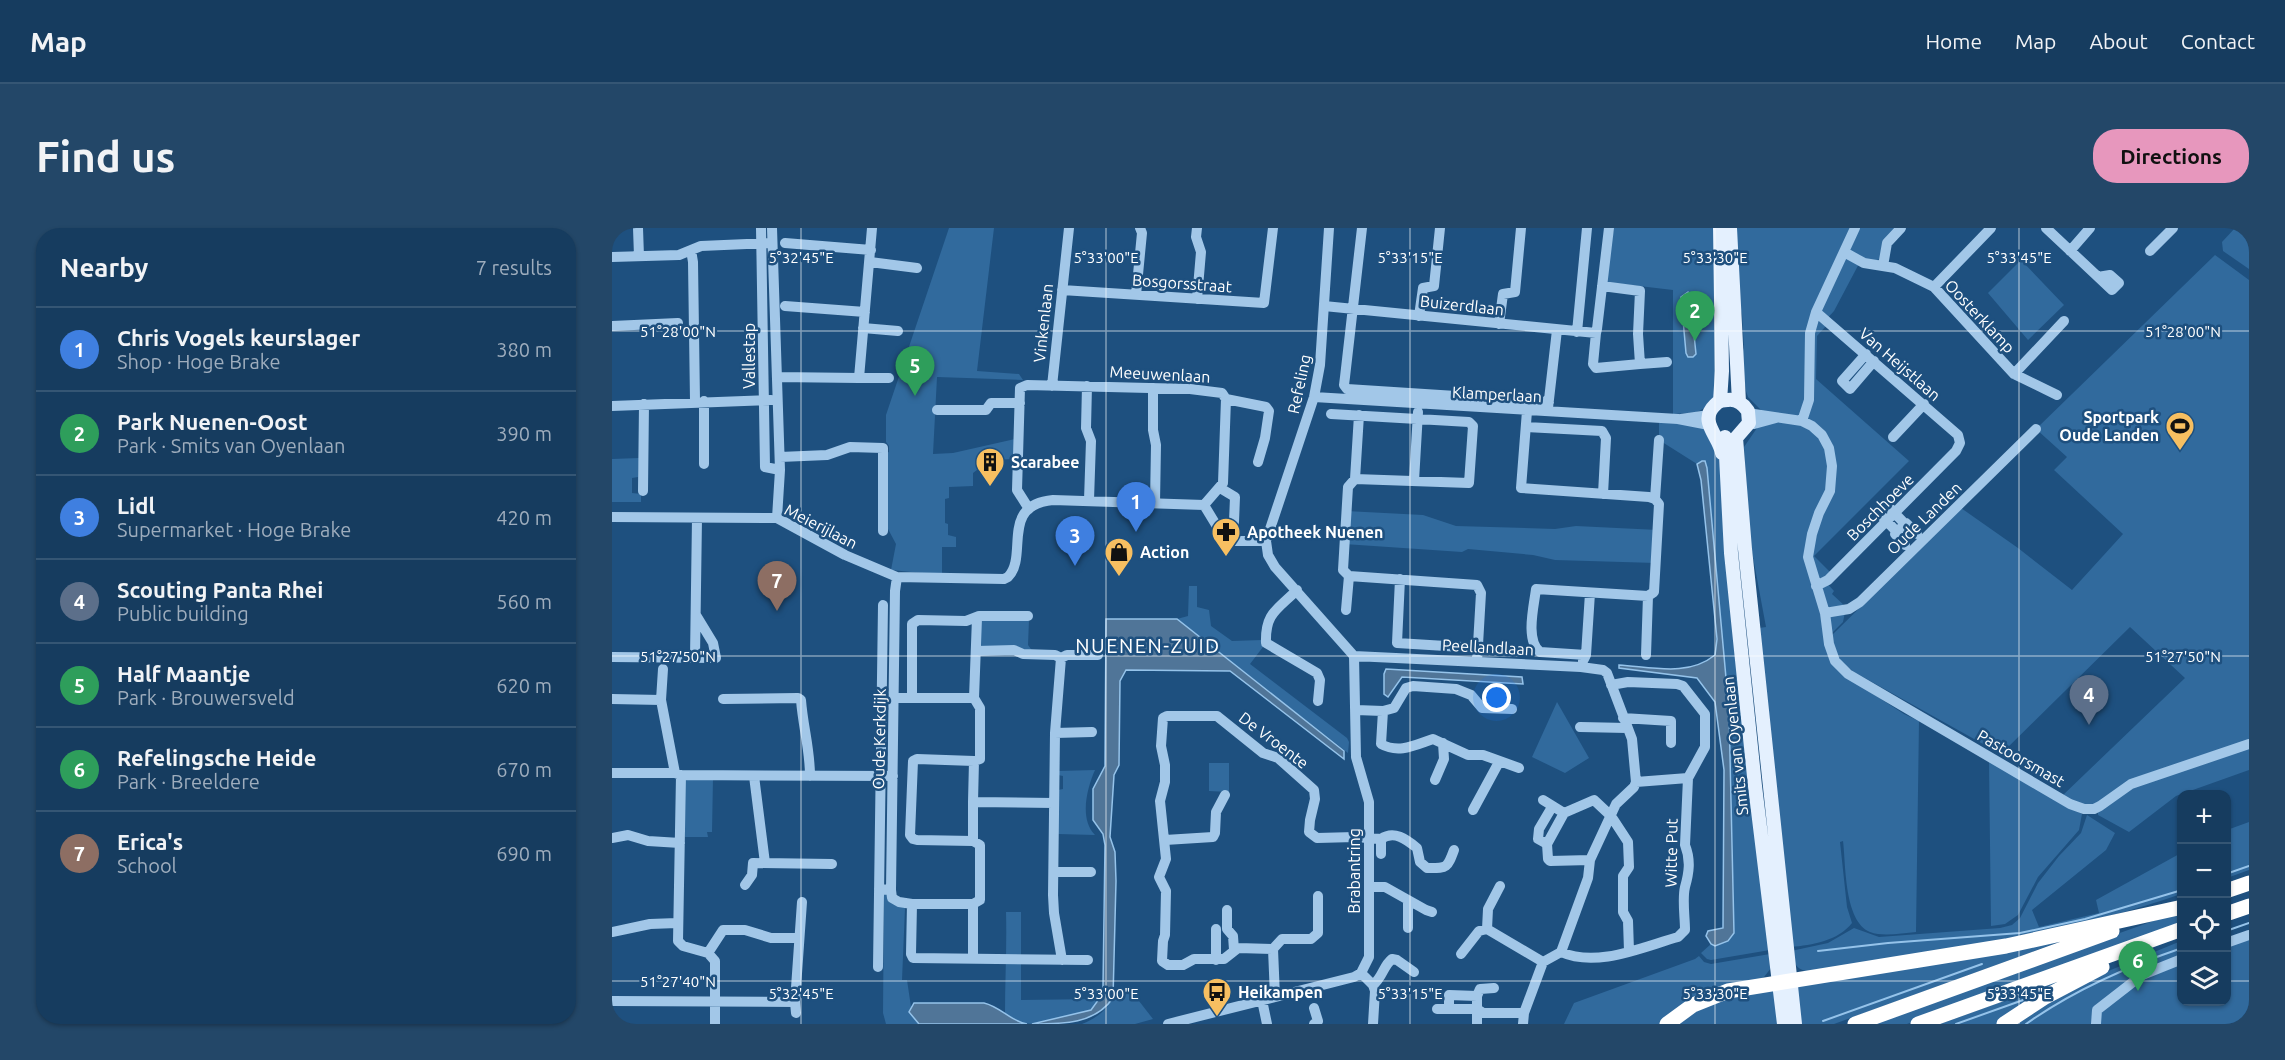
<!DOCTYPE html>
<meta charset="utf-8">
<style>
body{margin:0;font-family:Ubuntu,sans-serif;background:#234768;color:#f1f3f6}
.controls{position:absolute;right:18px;bottom:18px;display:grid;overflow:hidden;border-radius:12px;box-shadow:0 2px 4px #0004}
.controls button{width:54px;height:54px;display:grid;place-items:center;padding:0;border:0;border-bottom:2px solid #355674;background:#163c5f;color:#f1f3f6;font:30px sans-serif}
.you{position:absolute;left:885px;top:470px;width:21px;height:21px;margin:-15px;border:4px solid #fff;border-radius:50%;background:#1a73e8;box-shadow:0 0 0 9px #1a73e833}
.badge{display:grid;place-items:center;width:39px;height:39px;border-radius:50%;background:#e797bd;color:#fff;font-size:20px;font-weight:700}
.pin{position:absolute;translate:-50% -50px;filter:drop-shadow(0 2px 3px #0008)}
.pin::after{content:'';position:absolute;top:32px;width:21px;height:18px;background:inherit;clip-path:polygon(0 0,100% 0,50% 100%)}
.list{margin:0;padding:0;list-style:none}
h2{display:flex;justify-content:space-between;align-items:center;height:78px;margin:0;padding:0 24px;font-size:26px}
h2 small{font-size:20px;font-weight:400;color:#9eadbd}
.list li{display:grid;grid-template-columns:39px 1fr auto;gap:18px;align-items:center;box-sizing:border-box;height:84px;padding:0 24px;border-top:2px solid #355674}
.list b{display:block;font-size:22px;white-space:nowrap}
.list p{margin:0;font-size:20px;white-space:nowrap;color:#9eadbd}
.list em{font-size:20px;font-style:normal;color:#9eadbd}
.icon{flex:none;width:33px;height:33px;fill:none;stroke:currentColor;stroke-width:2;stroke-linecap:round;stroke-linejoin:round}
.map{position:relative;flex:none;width:1637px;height:796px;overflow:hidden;border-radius:24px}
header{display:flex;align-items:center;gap:36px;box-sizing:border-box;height:84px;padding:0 30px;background:#163c5f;border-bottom:2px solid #355674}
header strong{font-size:28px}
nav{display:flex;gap:33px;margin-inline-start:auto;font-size:21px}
.intro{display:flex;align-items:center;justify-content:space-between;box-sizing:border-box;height:144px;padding:0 36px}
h1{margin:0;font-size:42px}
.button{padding:15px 27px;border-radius:24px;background:#e797bd;color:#111;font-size:21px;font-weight:700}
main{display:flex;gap:36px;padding:0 36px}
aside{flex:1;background:#163c5f;border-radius:24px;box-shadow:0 2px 4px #0004}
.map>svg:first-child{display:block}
</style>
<header>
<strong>Map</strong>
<nav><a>Home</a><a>Map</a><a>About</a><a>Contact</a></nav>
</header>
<div class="intro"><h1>Find us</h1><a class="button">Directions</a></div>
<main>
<aside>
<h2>Nearby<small>7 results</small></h2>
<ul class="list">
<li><span class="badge" style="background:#3f7fe0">1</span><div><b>Chris Vogels keurslager</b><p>Shop · Hoge Brake</p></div><em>380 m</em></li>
<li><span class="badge" style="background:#2e9e5b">2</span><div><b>Park Nuenen-Oost</b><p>Park · Smits van Oyenlaan</p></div><em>390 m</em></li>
<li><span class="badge" style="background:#3f7fe0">3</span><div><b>Lidl</b><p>Supermarket · Hoge Brake</p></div><em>420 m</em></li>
<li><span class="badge" style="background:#5c6f8a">4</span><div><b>Scouting Panta Rhei</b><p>Public building</p></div><em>560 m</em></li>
<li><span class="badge" style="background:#2e9e5b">5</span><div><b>Half Maantje</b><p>Park · Brouwersveld</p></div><em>620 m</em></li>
<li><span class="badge" style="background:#2e9e5b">6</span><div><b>Refelingsche Heide</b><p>Park · Breeldere</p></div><em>670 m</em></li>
<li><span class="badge" style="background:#8d6e63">7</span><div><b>Erica's</b><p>School</p></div><em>690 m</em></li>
</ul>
</aside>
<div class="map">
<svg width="1637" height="796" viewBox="0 0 1637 796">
<rect width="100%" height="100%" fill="#1e507f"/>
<path fill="#316a9d" d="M337,0H382L365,143L407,146L411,152L325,149L321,226L341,225L403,211L402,231L378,232L361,245V258L337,259V270L333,271V295L336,296V307L344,309V319H330V347L279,342L284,316L276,301L274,225L277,224V218L274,214V187Z
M1002,0H1104L1106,164C1089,187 1088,184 1061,186V62L993,54Z
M1121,0H1286L1268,31L1262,33L1250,30L1222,83L1211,95L1214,98L1205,108L1204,151L1297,233L1202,328L1218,344L1212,352L1222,363L1220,366L1234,379L1231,394L1213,412L1232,447L1292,486L1307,493L1304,704C1290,705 1271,709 1258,704C1232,693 1234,637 1231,613L1228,614L1235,679L1240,695C1226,713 1200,717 1179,719L1147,400L1154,399L1138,313L1132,219L1145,200L1150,183L1136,169L1134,163L1129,128L1132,120L1130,86L1127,76Z
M1623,0H1637V41L1611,23L1610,14Z
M1603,27L1637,52V512L1483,576L1474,578L1450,568L1573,450L1518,399L1389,526L1242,444L1227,432L1219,408L1349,280L1406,320L1460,362L1511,306L1442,242L1455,229L1424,201Z
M1409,32L1452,77L1416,112L1376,65Z
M1047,191L1091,200L1106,219L1158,722L1099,732L1095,731L1089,725L1099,716L1103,718L1122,705L1119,537L1090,233L1085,236L1047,212Z
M27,230L26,249L20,250V265L29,266V274H0V231Z
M734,283L811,287L844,298L943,301L964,298L1046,302L1044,335L943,332L921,327L856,321L850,324L732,316Z
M577,358H585V379L597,382L599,398L620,413L650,412L654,415L638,436L735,510L737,514L736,525L565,391L576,388Z
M369,392H417L416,417L421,424L367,418Z
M945,474L977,530L953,545L920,529Z
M1637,518V542L1564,568L1517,604L1486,587V584L1516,561Z
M1377,533L1470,586L1467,602L1426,649L1406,687L1393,696L1379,698Z
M597,535H617V564L597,563Z
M483,542C475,560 467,591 483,607L446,606V562L451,561V548L446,547V543Z
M101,550L100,604H95L96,609H73V553L76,551Z
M1475,587L1503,605L1494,622L1420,682L1427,699L1487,685L1484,672L1569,625V666C1450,708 1323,723 1198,743C1184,743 1182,735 1179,723L1216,715L1242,700L1267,709L1388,700L1400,697L1408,690L1426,655L1447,628L1469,605Z
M1637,594V642L1615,650V602Z
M272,664L293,680L290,752H295L299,779L297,784L307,796H274L271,785Z
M1569,683V697L1295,796H1254Z
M394,684H409V772L487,771L479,782L420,796L403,794L393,786C393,751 395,718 394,684Z
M1480,702L1222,796H1188L1183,755Z
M1637,709V796H1401L1477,751L1569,713L1570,774H1614L1615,717Z
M1158,726L1159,740L1152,749L1048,796H952L962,775L1083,731L1087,728L1092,734L1099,736Z
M1476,742L1387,796H1328Z
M1161,758L1169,796H1061L1084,780Z
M520,764L541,791L523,796H470C484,790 493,784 501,770Z"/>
<path fill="#507598" stroke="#95c3ea" stroke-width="1.5" d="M1076,64L1078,68L1084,126L1081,129H1076L1074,125L1069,69Z
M1090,233H1093L1095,240L1117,483L1122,705L1116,713L1103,718L1099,716L1094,708L1096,703L1111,700L1112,542L1103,474L1085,450L1007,440V437C1040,439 1076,449 1103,427L1105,411L1089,252L1085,236Z
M494,391H565L732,523V531L618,443L514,442L508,453L507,537L502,547L498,609L503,624L504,653L501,770C483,796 452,796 420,796L479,782L487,771L491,759L493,617L491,606L481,592V561L493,538Z
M774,441L910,449L911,456L790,449L776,469L772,466V446Z
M302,775H372C389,779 398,793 415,796H307L297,784Z"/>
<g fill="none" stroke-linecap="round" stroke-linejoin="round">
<path stroke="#95c3ea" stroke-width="2" d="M1614,646L1637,638
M1614,703L1637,695
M1206,723L1276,715L1408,705L1473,691L1570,662
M1211,793L1370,736
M1344,796L1414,771
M1414,796C1462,762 1514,739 1570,720"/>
<path stroke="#a2c7e8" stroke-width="10" d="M26,0L27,28
M149,0L153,239L168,242
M160,0L168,242L165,290
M750,0L733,149L732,157L735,161L937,174
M1434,0L1500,62L1507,55L1498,47L1486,49
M173,15L259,22
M79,22L81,34L83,173
M1458,23L1478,0
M1538,23L1561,0
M1232,24L1252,35L1283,40L1322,59L1402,146L1445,167
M0,29L67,27L89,18L157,15
M258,34L305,40
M1271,38L1275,15L1289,0
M990,58L1028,63L1026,106L1028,136L984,140L981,136L984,105L985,101L997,0
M1322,59L1379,0
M450,62L652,75L661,0
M524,67L530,5L528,0
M585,71L589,24L584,9L585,0
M173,78L253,84
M712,78L984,105
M807,88L811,60L822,58L828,0
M887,96L891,66L903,64L909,0
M0,98L66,95
M251,100L286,103
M965,104L975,0
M1254,126L1230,153L1238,161L1262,133
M1028,136L1055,134
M1402,146L1452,93
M165,149L247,150L260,0
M247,150H277
M440,158L457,0
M475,158L474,200L479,213L477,272
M541,160V202L544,217L543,275
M702,169L1066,191L1097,197
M0,178L159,172
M936,180L945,102
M325,182H374L379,175H408
M915,183L909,260L1037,269L1043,271L1047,276L1042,364L1036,368L924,361C922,378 913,412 928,424L974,427
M719,186L857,194L861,198L857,255L743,251L736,259L731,342L737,348L865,357L869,365L865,434
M1142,186L1190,193L1200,198L1210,207L1217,220L1220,238L1218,263L1207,285L1200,306L1196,329L1213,385L1217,416L1223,433L1236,446L1458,576L1472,581H1482L1488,578L1519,556L1637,516
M1069,191L1097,187
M1190,193L1197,172L1198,105L1204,84L1243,0
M1142,196L1164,190
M914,199L990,203L994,210L991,266
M1281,209L1312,176
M168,229L215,227L238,219L271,220V303
M92,236V173
M743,251L747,187
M802,253L806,184
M608,260L623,269L622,294
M31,263L32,176
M1043,271L1047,212
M592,277L611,255L614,171
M417,281L405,262L408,160L415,157L578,161L610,165L614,171L654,179L657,183L653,210L646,234
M0,289L165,290L233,327L285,349L392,351L396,349C417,328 387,277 441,272L592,277L612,310L621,313H654
M1285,304L1266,284L1274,276L1293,296
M1293,317L1283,306L1294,295L1305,306
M788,351L785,415L866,420
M1204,358L1216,352L1344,223L1348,215L1346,207L1204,84
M685,362C665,382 653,385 654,415L705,445L708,452L706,473
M734,382L737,348
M1213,385L1237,381L1248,374L1424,201
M365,423L402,422L411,426L443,427L449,430L455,427H486
M1034,427L1036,368
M742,428L969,439L991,442L995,445L1020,511L1024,554L1022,559L1004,576L978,632L976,650L949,724L931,734L912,785L911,796
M0,429L104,430L101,415L84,387
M83,429L85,290
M449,430L443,505L441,667L442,685L450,732
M971,433L974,427L978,365
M999,457L1016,454L1065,456L1071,458L1093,486V519L1076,550L1024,554
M300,469V396L306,392L354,393L367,388H416
M283,470H362
M0,471L49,472L51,441
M111,471L186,470L189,472C191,499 198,521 198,548
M49,472L63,545
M744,482L771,483L782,480L794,460L801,458L844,461L859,467L870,480L900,481
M771,483L769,516C787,526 803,517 821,511L856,527H871L907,540
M1011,490L1059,493V515
M968,499L1015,500
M443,505L480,504
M0,545H63L69,547
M142,548L153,635
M823,552L832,531L831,515
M931,572L952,585L982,572L999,588L1016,614L1017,639L1011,648V684L1016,693L1017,723
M361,574L362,533
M861,582L887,534
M952,585L935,616L936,631L938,633L978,632
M0,610L16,607L36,613L68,615
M769,611V626
M553,612L601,609L603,605L604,584L613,567
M361,613L305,612L301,611L298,607L301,533L305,531L362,533L368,531V480L362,470L365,390
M935,616L926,611L927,601L940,579
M442,644H479
M133,657L140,647L141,635L220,636
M757,659H773L814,682L820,684
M267,661L279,662L283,363L285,349
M279,662L280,670L287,674L300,676L299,726L301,730L476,732
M300,676H361
M615,682V701L621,708L622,722
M796,700V673
M604,701V732
M875,701L876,681L888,658
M0,704L38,696L65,695
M1614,715L1637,707
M661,721L670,711H699L706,705V668
M949,724C985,740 1030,719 1066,709L1073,702C1073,689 1070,671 1073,659C1077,645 1079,632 1073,617L1076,550
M96,725L71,718L66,713L69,547L281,548
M849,726L867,703L875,701L931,734
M361,731V676L368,672V617L361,613V574L442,575
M266,739L271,377
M749,745L761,757L763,763L761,796
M761,757C771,749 771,738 780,731L785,732L802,744
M865,768L868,761L882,760
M663,769L661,721L626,720L612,731H582L571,737H556L550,733L551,713L553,707L554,663L547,649L554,631L548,573L553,554V537L549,518L551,490L555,488H605L651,525L666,530L702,562L703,571L698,592L697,604L705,610L743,609L769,611C782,602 794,611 805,620L808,634L815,640C835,640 835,641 842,622
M650,772L655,796
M0,773L183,774L184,785
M183,774L190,674
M702,780L706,793L702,796
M825,781H865L871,785H912
M837,781V767L865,768V796
M103,796V733L96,725L111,702H133L159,710H187
M556,796L742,749L749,745L757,729V574L744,529L742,428L663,339L656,327L654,313L702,169L708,137L717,0
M1484,796L1485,782L1530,747L1570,731"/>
<path stroke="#e4f0fe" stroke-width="14" d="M1108,0L1110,143L1108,173
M1118,0L1127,174
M1113,209L1119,325L1143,558L1172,796
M1124,210L1133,321L1183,796
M1110,225C1107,208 1086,193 1103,177C1106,173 1111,172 1116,172C1124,171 1131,176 1136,183L1137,195L1124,210"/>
<path stroke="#fff" stroke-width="15" d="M1614,663L1637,655
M1614,686L1637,678
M1055,796L1081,777L1116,763L1394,718L1566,680
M1243,796L1500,703
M1306,796L1570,701
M1392,796L1433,769L1490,739"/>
</g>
<path fill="none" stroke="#fff" stroke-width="1.5" stroke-opacity="0.45" d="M189,0V796M494,0V796M798,0V796M1103,0V796M1407,0V796M0,103H1637M0,428H1637M0,753H1570M1614,753H1637"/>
<defs>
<g id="stadium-pin" transform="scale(1.5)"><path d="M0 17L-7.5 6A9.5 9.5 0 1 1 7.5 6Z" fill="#f7bf61" stroke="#1e507f"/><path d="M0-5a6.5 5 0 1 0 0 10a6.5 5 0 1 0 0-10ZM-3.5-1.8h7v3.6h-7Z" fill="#111"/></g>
<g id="building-pin" transform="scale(1.5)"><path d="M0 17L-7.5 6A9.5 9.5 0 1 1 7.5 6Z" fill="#f7bf61" stroke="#1e507f"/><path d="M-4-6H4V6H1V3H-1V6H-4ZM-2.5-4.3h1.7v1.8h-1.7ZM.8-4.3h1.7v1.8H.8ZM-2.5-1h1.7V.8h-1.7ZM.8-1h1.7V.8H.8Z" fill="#111"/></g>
<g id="pharmacy-pin" transform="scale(1.5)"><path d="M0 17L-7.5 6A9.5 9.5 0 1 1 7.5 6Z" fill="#f7bf61" stroke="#1e507f"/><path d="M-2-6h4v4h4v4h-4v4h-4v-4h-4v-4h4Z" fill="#111"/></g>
<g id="shop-pin" transform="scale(1.5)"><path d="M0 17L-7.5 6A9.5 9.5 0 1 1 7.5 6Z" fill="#f7bf61" stroke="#1e507f"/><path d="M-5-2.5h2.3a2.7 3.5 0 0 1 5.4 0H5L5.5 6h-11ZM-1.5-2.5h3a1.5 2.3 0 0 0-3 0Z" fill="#111"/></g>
<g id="bus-pin" transform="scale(1.5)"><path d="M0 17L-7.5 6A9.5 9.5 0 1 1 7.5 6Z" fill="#f7bf61" stroke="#1e507f"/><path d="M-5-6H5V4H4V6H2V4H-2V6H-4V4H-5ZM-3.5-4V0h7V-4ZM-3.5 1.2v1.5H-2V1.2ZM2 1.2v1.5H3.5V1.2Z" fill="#111"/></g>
</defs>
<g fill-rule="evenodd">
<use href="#stadium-pin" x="1568" y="198"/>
<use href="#building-pin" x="378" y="234"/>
<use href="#pharmacy-pin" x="614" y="304"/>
<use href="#shop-pin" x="507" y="324"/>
<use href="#bus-pin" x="605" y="764"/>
</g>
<g text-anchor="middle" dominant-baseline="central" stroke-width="5" stroke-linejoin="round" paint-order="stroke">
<g font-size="16" fill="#fff" stroke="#1e507f">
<text transform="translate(570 55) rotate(4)">Bosgorsstraat</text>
<text transform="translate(850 77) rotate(6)">Buizerdlaan</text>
<text transform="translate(1368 88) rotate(47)">Oosterklamp</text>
<text transform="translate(431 95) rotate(-84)">Vinkenlaan</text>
<text transform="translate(137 128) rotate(-90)">Vallestap</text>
<text transform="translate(1288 136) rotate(41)">Van Heijstlaan</text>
<text transform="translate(548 146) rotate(3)">Meeuwenlaan</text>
<text transform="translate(687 156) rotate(-78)">Refeling</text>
<text transform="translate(885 166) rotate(3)">Klamperlaan</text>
<text transform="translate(1268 279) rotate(-45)">Boschhoeve</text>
<text transform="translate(1312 290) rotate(-44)">Oude Landen</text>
<text transform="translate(209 298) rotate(27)">Meierijlaan</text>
<text transform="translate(876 419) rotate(3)">Peellandlaan</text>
<text transform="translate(267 511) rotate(-89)">Oude Kerkdijk</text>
<text transform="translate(662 512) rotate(37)">De Vroente</text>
<text transform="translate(1123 518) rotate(-96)">Smits van Oyenlaan</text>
<text transform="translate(1409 530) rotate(30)">Pastoorsmast</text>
<text transform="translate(1059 625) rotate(-89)">Witte Put</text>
<text transform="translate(742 643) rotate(-90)">Brabantring</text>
</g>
<g font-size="16" font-weight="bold" fill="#fff" stroke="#1e507f" text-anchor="start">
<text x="1547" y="189" text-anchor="end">Sportpark<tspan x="1547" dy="18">Oude Landen</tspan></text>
<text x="399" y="234">Scarabee</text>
<text x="635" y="304">Apotheek Nuenen</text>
<text x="528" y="324">Action</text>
<text x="626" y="764">Heikampen</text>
</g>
<g font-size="20" letter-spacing="1.5" fill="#fff" stroke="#1e507f">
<text x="536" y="417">NUENEN-ZUID</text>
</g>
</g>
<g font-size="15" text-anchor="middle" fill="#fff" stroke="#1e507f" stroke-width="5" stroke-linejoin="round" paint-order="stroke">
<text x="189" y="35">5°32'45"E</text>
<text x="494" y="35">5°33'00"E</text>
<text x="798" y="35">5°33'15"E</text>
<text x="1103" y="35">5°33'30"E</text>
<text x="1407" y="35">5°33'45"E</text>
<text x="66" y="109">51°28'00"N</text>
<text x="1571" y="109">51°28'00"N</text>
<text x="66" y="434">51°27'50"N</text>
<text x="1571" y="434">51°27'50"N</text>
<text x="66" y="759">51°27'40"N</text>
<text x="189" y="771">5°32'45"E</text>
<text x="494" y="771">5°33'00"E</text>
<text x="798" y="771">5°33'15"E</text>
<text x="1103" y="771">5°33'30"E</text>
<text x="1407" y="771">5°33'45"E</text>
</g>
</svg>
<div class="controls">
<button>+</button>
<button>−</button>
<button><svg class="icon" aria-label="locate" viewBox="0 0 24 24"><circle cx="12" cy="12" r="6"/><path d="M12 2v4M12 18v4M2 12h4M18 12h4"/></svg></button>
<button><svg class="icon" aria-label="layers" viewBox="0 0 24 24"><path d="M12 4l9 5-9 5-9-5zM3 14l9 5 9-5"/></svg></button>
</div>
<div class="you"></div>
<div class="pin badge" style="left:524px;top:304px;background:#3f7fe0">1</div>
<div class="pin badge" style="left:1083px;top:113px;background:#2e9e5b">2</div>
<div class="pin badge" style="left:463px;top:338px;background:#3f7fe0">3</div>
<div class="pin badge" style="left:1477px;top:497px;background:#5c6f8a">4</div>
<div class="pin badge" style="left:303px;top:168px;background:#2e9e5b">5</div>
<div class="pin badge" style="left:1526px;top:763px;background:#2e9e5b">6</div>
<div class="pin badge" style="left:165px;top:383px;background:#8d6e63">7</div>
</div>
</main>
